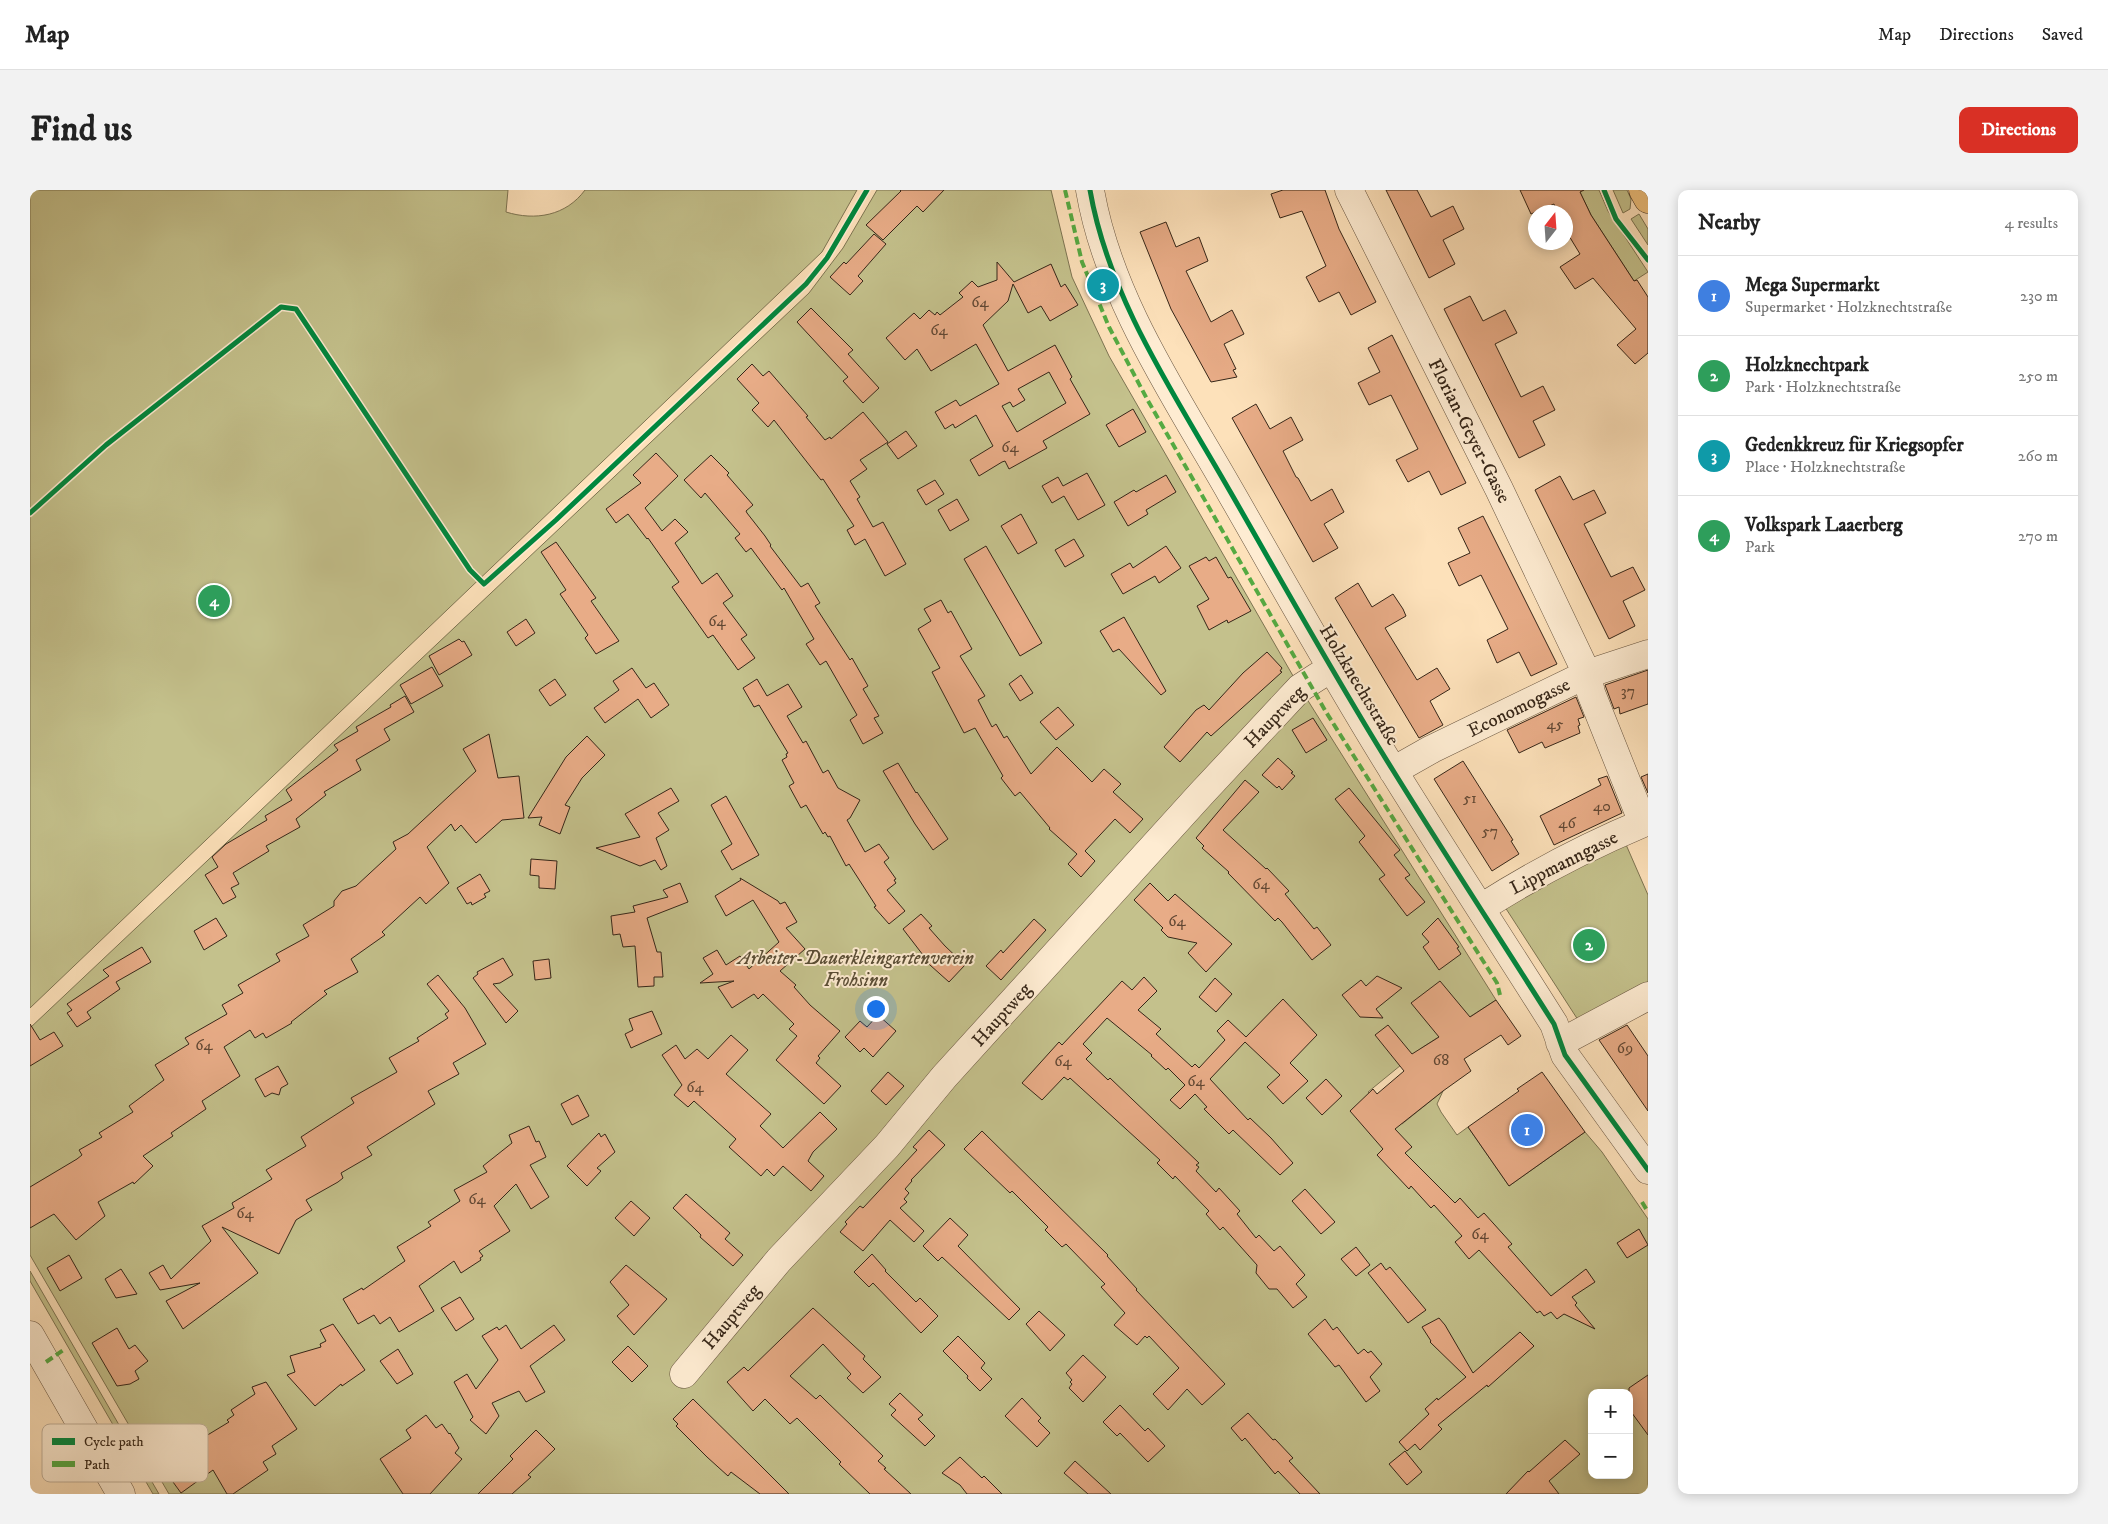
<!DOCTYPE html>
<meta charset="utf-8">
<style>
body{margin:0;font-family:"IM FELL DW Pica",serif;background:#f2f2f2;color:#222}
.controls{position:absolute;right:15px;bottom:15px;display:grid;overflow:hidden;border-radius:10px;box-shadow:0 2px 12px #0003}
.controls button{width:45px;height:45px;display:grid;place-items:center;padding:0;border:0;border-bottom:1px solid #e0e0e0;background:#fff;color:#222;font:25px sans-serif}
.compass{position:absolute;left:1498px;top:15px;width:45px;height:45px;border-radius:50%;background:#fff;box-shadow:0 2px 12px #0003;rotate:17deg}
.you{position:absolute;left:845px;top:818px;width:18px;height:18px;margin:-12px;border:4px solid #fff;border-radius:50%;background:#1a73e8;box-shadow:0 0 0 8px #1a73e833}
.badge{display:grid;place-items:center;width:32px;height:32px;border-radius:50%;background:#d93025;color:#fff;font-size:16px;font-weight:700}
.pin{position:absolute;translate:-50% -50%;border:2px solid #fff;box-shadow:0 1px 5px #0006}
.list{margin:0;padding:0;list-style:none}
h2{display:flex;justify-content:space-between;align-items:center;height:65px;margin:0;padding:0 20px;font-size:21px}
h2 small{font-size:16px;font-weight:400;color:#767676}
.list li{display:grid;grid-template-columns:32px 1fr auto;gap:15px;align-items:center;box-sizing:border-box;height:80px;padding:0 20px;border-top:1px solid #e0e0e0}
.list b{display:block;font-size:19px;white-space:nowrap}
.list p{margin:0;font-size:16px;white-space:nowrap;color:#767676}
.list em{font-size:16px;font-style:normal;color:#767676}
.map{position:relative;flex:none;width:1618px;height:1304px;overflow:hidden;border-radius:10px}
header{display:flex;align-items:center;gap:30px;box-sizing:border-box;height:70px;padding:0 25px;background:#fff;border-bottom:1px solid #e0e0e0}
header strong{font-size:24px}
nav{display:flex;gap:28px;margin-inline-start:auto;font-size:18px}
.intro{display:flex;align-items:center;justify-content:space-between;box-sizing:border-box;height:120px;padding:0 30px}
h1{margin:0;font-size:35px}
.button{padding:12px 22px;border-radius:10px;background:#d93025;color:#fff;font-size:18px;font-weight:700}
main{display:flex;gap:30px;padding:0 30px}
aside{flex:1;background:#fff;border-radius:10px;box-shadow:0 2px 12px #0003}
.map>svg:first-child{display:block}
</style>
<header>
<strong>Map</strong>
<nav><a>Map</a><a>Directions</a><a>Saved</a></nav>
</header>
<div class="intro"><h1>Find us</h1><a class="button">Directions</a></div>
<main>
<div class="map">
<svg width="1618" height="1304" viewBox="0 0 1618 1304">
<rect width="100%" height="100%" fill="#fde1ba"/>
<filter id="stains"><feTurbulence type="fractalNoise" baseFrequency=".004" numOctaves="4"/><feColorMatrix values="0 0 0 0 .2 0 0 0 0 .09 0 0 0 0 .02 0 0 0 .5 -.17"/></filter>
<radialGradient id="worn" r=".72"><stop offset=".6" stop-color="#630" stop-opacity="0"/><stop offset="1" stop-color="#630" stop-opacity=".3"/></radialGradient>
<path fill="#c4c18c" stroke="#7d7452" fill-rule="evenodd" d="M0,0H478L476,22C505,31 536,26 555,0H827L792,62L0,818Z
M847,0H1021L1042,87L1079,166L1270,498L1466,810L1393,857L1338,902L1372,934L1413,901L1407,914L1411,922L1427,945L1438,937L1479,996L1555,942L1572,962L1618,1029V1304H139L0,1065V838L779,103L813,58ZM1562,1203H1599V1285H1562Z
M1549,0H1569L1578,21L1618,82L1604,91L1561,25Z
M1583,0H1597L1601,9L1600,19L1593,23Z
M1609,24L1618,39V55L1601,29Z
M1594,650L1618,705V795L1550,833L1473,714Z
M0,1081L129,1304H123L0,1091Z"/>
<path fill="#e8ac87" stroke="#362618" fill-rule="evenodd" d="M870,0H914L893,22L887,16L853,50L836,35L871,1Z
M1253,0H1295L1309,39L1346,112L1321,125L1309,102L1289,112L1276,87L1296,76L1272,21L1250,28L1241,4Z
M1356,0H1387L1401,27L1423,16L1434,39L1413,50L1425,74L1399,88Z
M1490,0H1554L1550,2L1561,25L1604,91L1607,90L1618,107V163L1605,174L1587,155L1606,139L1563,88L1545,99L1530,77L1550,64L1536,41V22H1527L1524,14L1501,24Z
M1136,32L1146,57L1169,47L1178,71L1156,81L1181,132L1202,120L1214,144L1194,154L1206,179L1203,180L1207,187L1181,192L1141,119L1110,42Z
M844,44L856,54L828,86L833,91L820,105L800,87L814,72L816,74Z
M967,72L984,92L1021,74L1031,97L1035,94L1048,115L1020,131L1011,116L998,123L983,94L978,111L953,135L978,181L1025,155L1042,187L1040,189L1060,224L1013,251L1017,258L979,279L975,271L972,272L949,286L940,270L963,256L946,225L925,238L923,234L915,239L905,222L926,210L930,216L969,194L946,154L901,181L887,159L875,170L856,148L884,123L890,129L899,120L905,125L907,122L910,125L933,107L929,103L942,91L948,97L967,90ZM1019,182L1036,213L987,242L972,216L980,212L983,217L995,210L988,199Z
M1440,106L1453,131L1475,120L1487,143L1465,154L1491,207L1513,196L1525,220L1503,231L1515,255L1489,268L1414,119Z
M781,118L823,160L818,164L849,198L833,213L813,191L818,187L767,132Z
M1362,145L1436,293L1411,305L1399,281L1378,292L1366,270L1388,259L1361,205L1339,215L1328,193L1350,182L1338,158Z
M722,174L733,186L739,181L778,226L776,227L795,250L800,247L801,249L833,222L858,252L830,270L837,279L820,291L830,307L827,309L843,337L853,332L876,374L855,386L835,349L825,355L817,340L824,336L793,289L791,290L744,230L738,237L722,220L729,213L707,189Z
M1226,214L1240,239L1261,227L1273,250L1253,261L1266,287L1268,288L1281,311L1302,299L1314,322L1294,334L1308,358L1283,372L1202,228Z
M1103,219L1116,242L1089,257L1076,235Z
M876,241L887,256L868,269L857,254Z
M626,263L648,286L615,318L632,341L645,329L658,342L645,353L672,394L687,383L703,406L693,413L717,445L711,449L725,468L708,480L683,445L678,448L642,397L649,392L618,348L617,349L598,324L586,333L576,319L611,293L603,285Z
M681,265L699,283L697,285L723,315L716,321L717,323L735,346L741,355L740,356L771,397L778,393L790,413L785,416L820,470L822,468L838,496L833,499L849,526L844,528L853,543L833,554L820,530L827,525L796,471L790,475L776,454L784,449L754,398L752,400L721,358L716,362L705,348L710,344L675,303L671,308L654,290Z
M1057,283L1075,315L1048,330L1034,306L1022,313L1012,296L1028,287L1033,296Z
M1136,285L1146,302L1116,320L1118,324L1098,336L1084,312L1104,300L1106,302Z
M1530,286L1543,310L1564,300L1576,323L1554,334L1581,387L1603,377L1615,400L1593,411L1605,436L1579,449L1505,300Z
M905,290L914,304L896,315L887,300Z
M927,309L939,330L920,341L908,320Z
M991,324L1007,353L988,364L971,336Z
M1453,326L1527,474L1501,486L1489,462L1467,473L1457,450L1478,439L1451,385L1429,396L1418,373L1440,363L1428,338Z
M1044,349L1054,366L1035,377L1025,360Z
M526,352L566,408L561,411L589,451L566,464L555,448L558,445L530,404L536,400L511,362Z
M956,356L1012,453L990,466L934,369Z
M1136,356L1151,378L1129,393L1125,386L1093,404L1081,384L1100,373L1103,378Z
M1176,367L1179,371L1186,367L1198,388L1201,387L1221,421L1198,433L1197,430L1179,440L1167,416L1179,409L1159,376Z
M1328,393L1342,417L1363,404L1373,419L1376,426L1355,438L1387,490L1407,478L1420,499L1400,511L1413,535L1389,548L1305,408Z
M911,410L918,423L921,421L942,459L930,466L955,506L948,510L962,537L966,534L974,548L977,546L1001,584L1027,557L1062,592L1074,579L1091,594L1083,602L1113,629L1100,643L1085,629L1055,661L1065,671L1051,687L1038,674L1047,664L1019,639L1020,638L990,602L985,606L971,588L973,586L945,538L934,543L902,482L910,478L888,439L901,431L894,419Z
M1094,427L1136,501L1131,505L1089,459L1083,462L1070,441Z
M496,429L505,443L486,456L477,442Z
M429,449L432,452L434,451L442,465L409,485L399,466Z
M1237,462L1252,478L1250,481L1252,482L1181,546L1177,542L1150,572L1134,557L1166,520L1174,515L1179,520L1213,483Z
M402,477L413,496L381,514L370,495Z
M602,478L616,498L624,493L639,515L621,528L608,509L575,533L564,518L589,500L583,491Z
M1618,480V514L1590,524L1589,517L1584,519L1575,495Z
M991,485L1003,503L990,511L979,494Z
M525,489L536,505L520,516L509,500Z
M727,489L737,506L758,494L772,517L757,526L773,553L776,551L793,583L798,580L808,598L830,610L820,628L817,630L835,662L849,654L859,668L854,672L866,689L864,690L866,693L857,700L875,721L859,734L844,717L846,716L819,674L816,676L800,646L798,647L795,642L793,644L776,615L771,618L759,596L764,593L752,570L757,567L756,564L758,563L729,515L724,517L713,498Z
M375,506L384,522L354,539L360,550L326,570L331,580L294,602L296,605L266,629L270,637L236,656L239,661L203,683L209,694L201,698L206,707L193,714L175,685L188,677L182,667L196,654L237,630L235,626L262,610L256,600L308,560L304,555L328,541L326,537L361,517L360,515Z
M1546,507L1554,527L1548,529L1550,535L1548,536L1550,543L1515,558L1512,552L1489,563L1477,540Z
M1028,517L1044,535L1026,550L1010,532Z
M1283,528L1297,550L1276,563L1262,540Z
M459,544L468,588L489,586L494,628L472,630L446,653L431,635L425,641L421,634L397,657L419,693L396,714L390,707L352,742L355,745L321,769L328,782L294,801L297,804L261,832L262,833L236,848L233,843L225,848L220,840L194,857L210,886L172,911L176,919L141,943L143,946L113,966L123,976L104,994L103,992L68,1012L75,1026L46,1050L24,1024L0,1038V997L47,969L52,965L49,960L72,947L69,943L103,922L99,916L134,890L125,875L159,854L155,848L197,824L192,815L213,803L208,795L250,771L246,764L279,746L273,735L304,716V711L312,701L326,696L366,659L363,652L378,644L446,581L433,559Z
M557,546L575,565L552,588L535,615L540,617L530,644L509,635L512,627L498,628L536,567Z
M1248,568L1263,582L1261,583L1265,586L1252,600L1249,596L1247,598L1232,585Z
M1433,571L1483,650L1481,651L1489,664L1462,681L1404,589Z
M868,573L886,603L887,602L918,649L903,660L885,634L853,581Z
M1618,584V603L1611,587Z
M1577,586L1592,623L1524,655L1510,626L1571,595L1568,589Z
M1215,590L1229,602L1193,640L1236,679L1237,678L1259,701L1255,704L1284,739L1287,737L1301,755L1282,770L1252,732L1248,728L1245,731L1198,683L1199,682L1172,658L1174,656L1166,648Z
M641,598L649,611L628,623L639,640L626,648L637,676L631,680L625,670L610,676L566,658L610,647L595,624Z
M1319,598L1370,660L1364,665L1380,685L1375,688L1395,712L1377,726L1349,689L1355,685L1329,652L1335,646L1305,609Z
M696,606L729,665L702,680L691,661L702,654L681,615Z
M501,669L527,671L525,699L509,698V686L500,685Z
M450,684L460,701L454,704L456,707L442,715L441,712L437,714L427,698Z
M710,688L748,711L750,714L755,712L767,732L756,738L775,759L750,781L766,795L764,797L780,815L810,841L788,866L790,868L786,873L811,896L794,914L746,870L767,846L759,839L764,834L733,804L728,809L724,804L702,818L688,797L704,791L670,793L683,784L673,768L687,760L696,775L710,766L719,779L749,752L723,710L696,726L685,706L711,690Z
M650,693L658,712L617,728L627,762H631L633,787H624V796L608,797L605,756L593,757L590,744L583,745L581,726L605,722L603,716L638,707L633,700Z
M1120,693L1138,711L1145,704L1202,754L1176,782L1158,763L1167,753L1138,747L1131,740L1133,738L1104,710Z
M891,724L902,736L899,738L915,756L935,775L919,792L891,767L893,765L873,739Z
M186,728L197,746L174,760L164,741Z
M1408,728L1429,757L1427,758L1431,764L1409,780L1393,757L1399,752L1392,744Z
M1004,729L1016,740L971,790L956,776L971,760L973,763Z
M112,757L121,772L86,792L90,799L57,822L61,828L47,837L37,823L42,820L37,814L79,786L73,780Z
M473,768L483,785L470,793L463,794L488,821L476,833L443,788L448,784L447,782Z
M519,769L521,788L505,790L503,771Z
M408,785L435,818L456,854L423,873L429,884L398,901L405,914L337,957L342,965L311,983L313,988L308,992L276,1010L282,1020L266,1030L249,1064L192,1037L228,1083L153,1139L136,1111L170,1093L130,1100L119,1083L133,1075L141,1089L181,1051L172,1036L204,1018L202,1013L242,989L236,980L276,956L271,947L324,913L321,908L367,882L359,868L389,851L387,848L418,828L415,824L419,821L397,794Z
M1347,786L1372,798L1346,819L1353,828L1330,827L1312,805L1331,790L1336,796Z
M1114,787L1127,801L1108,820L1131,839L1126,844L1162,877L1165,874L1169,878L1195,850L1187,841L1198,830L1216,847L1253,809L1287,845L1260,873L1278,891L1253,914L1237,897L1250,885L1215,852L1180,889L1218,930L1220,928L1241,948L1263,973L1250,985L1203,940L1199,944L1174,919L1177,917L1165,904L1150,919L1140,910L1155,895L1138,878L1136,880L1121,866L1122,865L1077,828L1053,854L1062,863L1056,869L1078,890L1080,888L1169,973L1166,975L1169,977L1166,981L1186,1002L1189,998L1210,1021L1207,1024L1226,1048L1229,1045L1244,1061L1250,1056L1275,1085L1266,1094L1277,1107L1263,1118L1247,1099H1239L1226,1083L1227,1075L1193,1037L1190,1040L1176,1024L1179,1021L1145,986L1143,989L1127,973L1130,970L1040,888L1038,890L1034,887L1012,910L992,893L1029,852L1032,855L1092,791L1102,800Z
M1185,788L1202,804L1186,822L1169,807Z
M1410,791L1440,827L1466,810L1491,846L1478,855L1471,845L1434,869L1441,881L1413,901L1365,939L1382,957L1375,963L1425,1013L1430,1008L1448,1028L1454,1023L1482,1054L1478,1057L1521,1106L1556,1079L1565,1092L1542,1107L1547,1113L1545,1115L1565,1139L1534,1124L1527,1129L1521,1122L1514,1126L1510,1121L1507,1123L1449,1060L1439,1069L1425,1052L1432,1046L1404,1015L1401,1018L1381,996L1379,999L1347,965L1353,959L1320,921L1343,899L1347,904L1374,881L1345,845L1358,835L1382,864L1409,847L1381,813Z
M622,821L632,844L601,858L595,844L603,840L599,829Z
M848,825L866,841L843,867L834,858L830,862L815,847L830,831L837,837Z
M0,834L10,850L24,842L33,856L0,876Z
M1597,835L1618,866V921L1569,850Z
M701,845L718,860L696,884L741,924L730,936L753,958L790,922L807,939L783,962L778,971L794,986L781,1001L753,976L744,986L737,979L731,986L699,957L706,949L664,911L658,917L644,905L652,895L632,865L646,855L655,869L667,859L678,869Z
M248,876L258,894L251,898L249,905L242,903L235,907L225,889Z
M858,882L874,896L856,915L841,901Z
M1512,882L1555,942L1479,996L1438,937L1489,901L1487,899Z
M1296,889L1312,906L1292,925L1276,908Z
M548,905L559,926L542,935L531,914Z
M499,936L506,952L509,951L516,967L500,975L519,1007L501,1019L486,994L464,1016L480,1041L449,1061L453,1066L450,1068L451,1070L431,1083L424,1071L389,1096L404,1121L369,1142L360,1127L350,1134L344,1125L328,1134L313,1109L332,1098L333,1100L375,1071L367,1057L401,1036L398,1032L430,1011L424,1000L457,982L453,976L482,953L479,945Z
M899,940L915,955L881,990L882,991L875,999L879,1003L874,1009L877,1012L870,1018L894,1041L884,1052L860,1030L833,1061L810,1042L817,1034L815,1032L830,1016L833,1018L887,960L883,957Z
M952,941L1078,1065L1077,1066L1107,1099L1106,1100L1195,1194L1172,1215L1157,1199L1138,1220L1123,1204L1149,1178L1119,1146L1117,1148L1115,1146L1107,1155L1084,1135L1095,1123L1071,1097L1075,1094L1036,1054L1032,1057L1015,1040L1018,1037L982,1001L980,1003L934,959Z
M569,943L571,947L575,944L585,962L567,978L571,981L557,996L537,976Z
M1275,999L1305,1032L1291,1044L1262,1011Z
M656,1004L700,1043L695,1049L713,1065L703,1076L670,1047L671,1045L665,1039L643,1018Z
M601,1011L620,1028L604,1046L585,1028Z
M920,1028L938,1045L928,1056L990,1119L979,1130L912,1067L908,1071L893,1056Z
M1609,1039L1618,1055L1597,1068L1587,1053Z
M1326,1057L1340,1075L1326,1086L1311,1069Z
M842,1064L856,1080L855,1081L886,1112L890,1108L908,1126L891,1143L843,1093L839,1097L824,1082Z
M39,1065L52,1088L30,1101L17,1078Z
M1351,1073L1356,1080L1360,1077L1396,1120L1378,1133L1338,1083Z
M596,1075L637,1109L604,1145L587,1126L599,1115L580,1092Z
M91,1079L107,1104L86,1108L75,1089Z
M430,1107L444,1129L426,1141L411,1118Z
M783,1118L835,1166L833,1169L851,1187L833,1203L817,1188L821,1184L793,1154L760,1186L786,1209L790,1205L795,1210L853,1266L848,1271L856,1278L854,1279L881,1304H840L809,1274L811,1272L767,1228L760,1234L735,1209L723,1221L697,1192L714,1177L718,1181Z
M1009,1121L1035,1145L1020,1161L996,1134Z
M1409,1128L1415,1135L1443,1183L1490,1142L1504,1156L1458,1197L1457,1195L1408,1235L1412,1239L1390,1260L1385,1254L1377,1261L1369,1252L1399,1224L1395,1219L1407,1208L1408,1210L1436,1187L1400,1152L1401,1151L1392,1137Z
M1295,1129L1303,1140L1307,1137L1328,1164L1334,1159L1338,1163L1341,1161L1352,1174L1340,1187L1350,1201L1336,1212L1309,1175L1305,1177L1278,1144Z
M303,1134L335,1180L312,1196L311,1194L285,1216L257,1185L265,1182L260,1166L291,1157L290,1154L296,1151L290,1140Z
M476,1135L491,1159L524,1135L535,1150L500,1176L515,1202L496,1212L489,1201L462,1213L469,1226L456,1244L440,1230L443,1227L424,1192L437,1184L446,1199L468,1170L452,1146L467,1137L469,1140Z
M87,1138L99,1159L105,1155L118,1171L105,1181L109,1189L100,1194L87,1196L62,1153Z
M928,1146L955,1173L951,1178L962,1189L950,1201L937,1188L938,1186L913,1161Z
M598,1156L618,1176L602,1192L582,1172Z
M368,1159L383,1184L367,1194L350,1171Z
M1053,1165L1076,1187L1053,1212L1039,1198L1042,1194L1040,1192L1042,1190L1036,1183Z
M1618,1185V1245L1599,1219V1198Z
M236,1192L267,1239L242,1256L246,1264L233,1272L238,1280L203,1304H197L183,1280L151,1303L135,1281L168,1255L166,1252L199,1232L197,1230L204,1225L201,1220L225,1204L222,1197Z
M870,1203L893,1225L888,1229L905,1246L895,1256L861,1225L866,1220L859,1214Z
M992,1208L1011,1228L1008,1231L1020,1243L1007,1257L975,1226Z
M663,1209L727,1272L759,1304H730L701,1282L698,1286L677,1267L646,1236L648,1234L643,1229Z
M1090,1215L1115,1241L1118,1238L1135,1256L1118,1272L1090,1243L1087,1246L1073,1232Z
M1218,1223L1243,1250L1245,1249L1263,1268L1259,1271L1290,1304H1270L1248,1281L1245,1284L1215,1248L1212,1251L1201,1238Z
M396,1225L406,1238L412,1234L419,1244L420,1243L429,1258L425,1263L432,1269L400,1304H373L350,1269L381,1248L376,1240Z
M506,1240L525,1259L498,1285L501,1287L482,1304H448L483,1269L480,1266Z
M1535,1250L1550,1264L1519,1291L1529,1304H1476L1498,1281L1499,1282Z
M1375,1261L1392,1282L1377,1295L1359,1274Z
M930,1267L952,1288L954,1286L972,1304H937L930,1295L912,1283Z
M1045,1271L1081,1304H1058L1034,1283Z"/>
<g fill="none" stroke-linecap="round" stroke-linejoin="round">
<g stroke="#685540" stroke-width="29">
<path id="minor" d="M1060,0C1079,110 1147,208 1201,303C1255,397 1307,491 1364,582C1416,666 1471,750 1524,834L1535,865L1618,980
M1319,0L1469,299L1557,484L1561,503L1613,633
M1363,581L1402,559L1557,484L1618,464
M1451,718C1504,684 1560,655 1618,631
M1530,853L1618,806
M0,1145L91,1304
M654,1184L749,1070L857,956L914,887L1171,604L1270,498L1301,478"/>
</g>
<g stroke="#362618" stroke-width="29">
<path id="major" d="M1613,0L1618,9"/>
</g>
<use href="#minor" stroke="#feecd2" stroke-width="28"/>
<use href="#major" stroke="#eec07d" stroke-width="28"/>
<path stroke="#55aa42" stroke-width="4" stroke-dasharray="8 4" stroke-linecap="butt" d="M1035,0L1052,72L1079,137L1117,209L1296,522L1467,793L1470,805
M1612,1012L1618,1022
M16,1172L35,1159"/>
<g stroke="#feecd2" stroke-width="8">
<path id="cycleway" d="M1060,0C1079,110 1147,208 1201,303C1255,397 1307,491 1364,582C1416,666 1471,750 1524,834L1535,865L1618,980
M1574,0L1586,29L1618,70
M0,323L76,255L251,117L266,119L440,380L454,394L526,330L776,94L797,68L837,0"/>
</g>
<use href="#cycleway" stroke="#00873e" stroke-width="5"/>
</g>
<g text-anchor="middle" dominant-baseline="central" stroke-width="4" stroke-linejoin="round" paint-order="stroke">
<g font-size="16" fill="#624834">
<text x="950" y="112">64</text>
<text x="909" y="140">64</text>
<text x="980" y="257">64</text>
<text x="687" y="431">64</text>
<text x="1598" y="501">37</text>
<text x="1525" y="534">45</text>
<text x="1440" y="608">51</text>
<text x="1572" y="616">40</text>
<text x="1537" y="633">46</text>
<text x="1460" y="641">57</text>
<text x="1231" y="694">64</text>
<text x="1147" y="731">64</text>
<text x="174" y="855">64</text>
<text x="1595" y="858">69</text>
<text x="1411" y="870">68</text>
<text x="1033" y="871">64</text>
<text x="1166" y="891">64</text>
<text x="665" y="897">64</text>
<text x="447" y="1009">64</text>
<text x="215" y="1023">64</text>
<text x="1450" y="1044">64</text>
</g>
<g font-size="19" fill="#362618" stroke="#feecd2">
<text transform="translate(1439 241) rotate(63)">Florian-Geyer-Gasse</text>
<text transform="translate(1329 495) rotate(59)">Holzknechtstraße</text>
<text transform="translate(1489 518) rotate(-26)">Economogasse</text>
<text transform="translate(1245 527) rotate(-46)">Hauptweg</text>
<text transform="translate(1534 673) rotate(-27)">Lippmanngasse</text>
<text transform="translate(972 825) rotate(-48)">Hauptweg</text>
<text transform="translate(702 1127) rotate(-50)">Hauptweg</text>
</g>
<g font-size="19" font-style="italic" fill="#5a4d35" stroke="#feecd2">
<text x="826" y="768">Arbeiter-Dauerkleingartenverein<tspan x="826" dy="22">Frohsinn</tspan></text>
</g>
</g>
<rect x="12" y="1234" width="166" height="58" rx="8" fill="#feecd2" stroke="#c2b19a" stroke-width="1"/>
<rect x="22" y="1248" width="23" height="7" fill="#00873e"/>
<rect x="22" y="1271" width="23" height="6" fill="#55aa42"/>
<g font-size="14" fill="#362618">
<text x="54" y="1256">Cycle path</text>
<text x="54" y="1279">Path</text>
</g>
<rect width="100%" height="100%" filter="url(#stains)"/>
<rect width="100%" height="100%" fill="url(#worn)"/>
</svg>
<div class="controls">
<button>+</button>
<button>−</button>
</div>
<svg class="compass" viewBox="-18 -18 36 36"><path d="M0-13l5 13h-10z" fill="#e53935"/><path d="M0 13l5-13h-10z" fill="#767676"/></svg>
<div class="you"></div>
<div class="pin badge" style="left:1497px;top:940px;background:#3f7fe0">1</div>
<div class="pin badge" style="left:1559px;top:755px;background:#2e9e5b">2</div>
<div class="pin badge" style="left:1073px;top:95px;background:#0f9aa8">3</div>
<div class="pin badge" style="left:184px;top:411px;background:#2e9e5b">4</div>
</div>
<aside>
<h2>Nearby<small>4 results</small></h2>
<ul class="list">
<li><span class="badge" style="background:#3f7fe0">1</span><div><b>Mega Supermarkt</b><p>Supermarket · Holzknechtstraße</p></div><em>230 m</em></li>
<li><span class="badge" style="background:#2e9e5b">2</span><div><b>Holzknechtpark</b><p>Park · Holzknechtstraße</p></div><em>250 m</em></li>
<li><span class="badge" style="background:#0f9aa8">3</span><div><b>Gedenkkreuz für Kriegsopfer</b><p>Place · Holzknechtstraße</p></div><em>260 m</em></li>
<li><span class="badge" style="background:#2e9e5b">4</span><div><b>Volkspark Laaerberg</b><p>Park</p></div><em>270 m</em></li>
</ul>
</aside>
</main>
